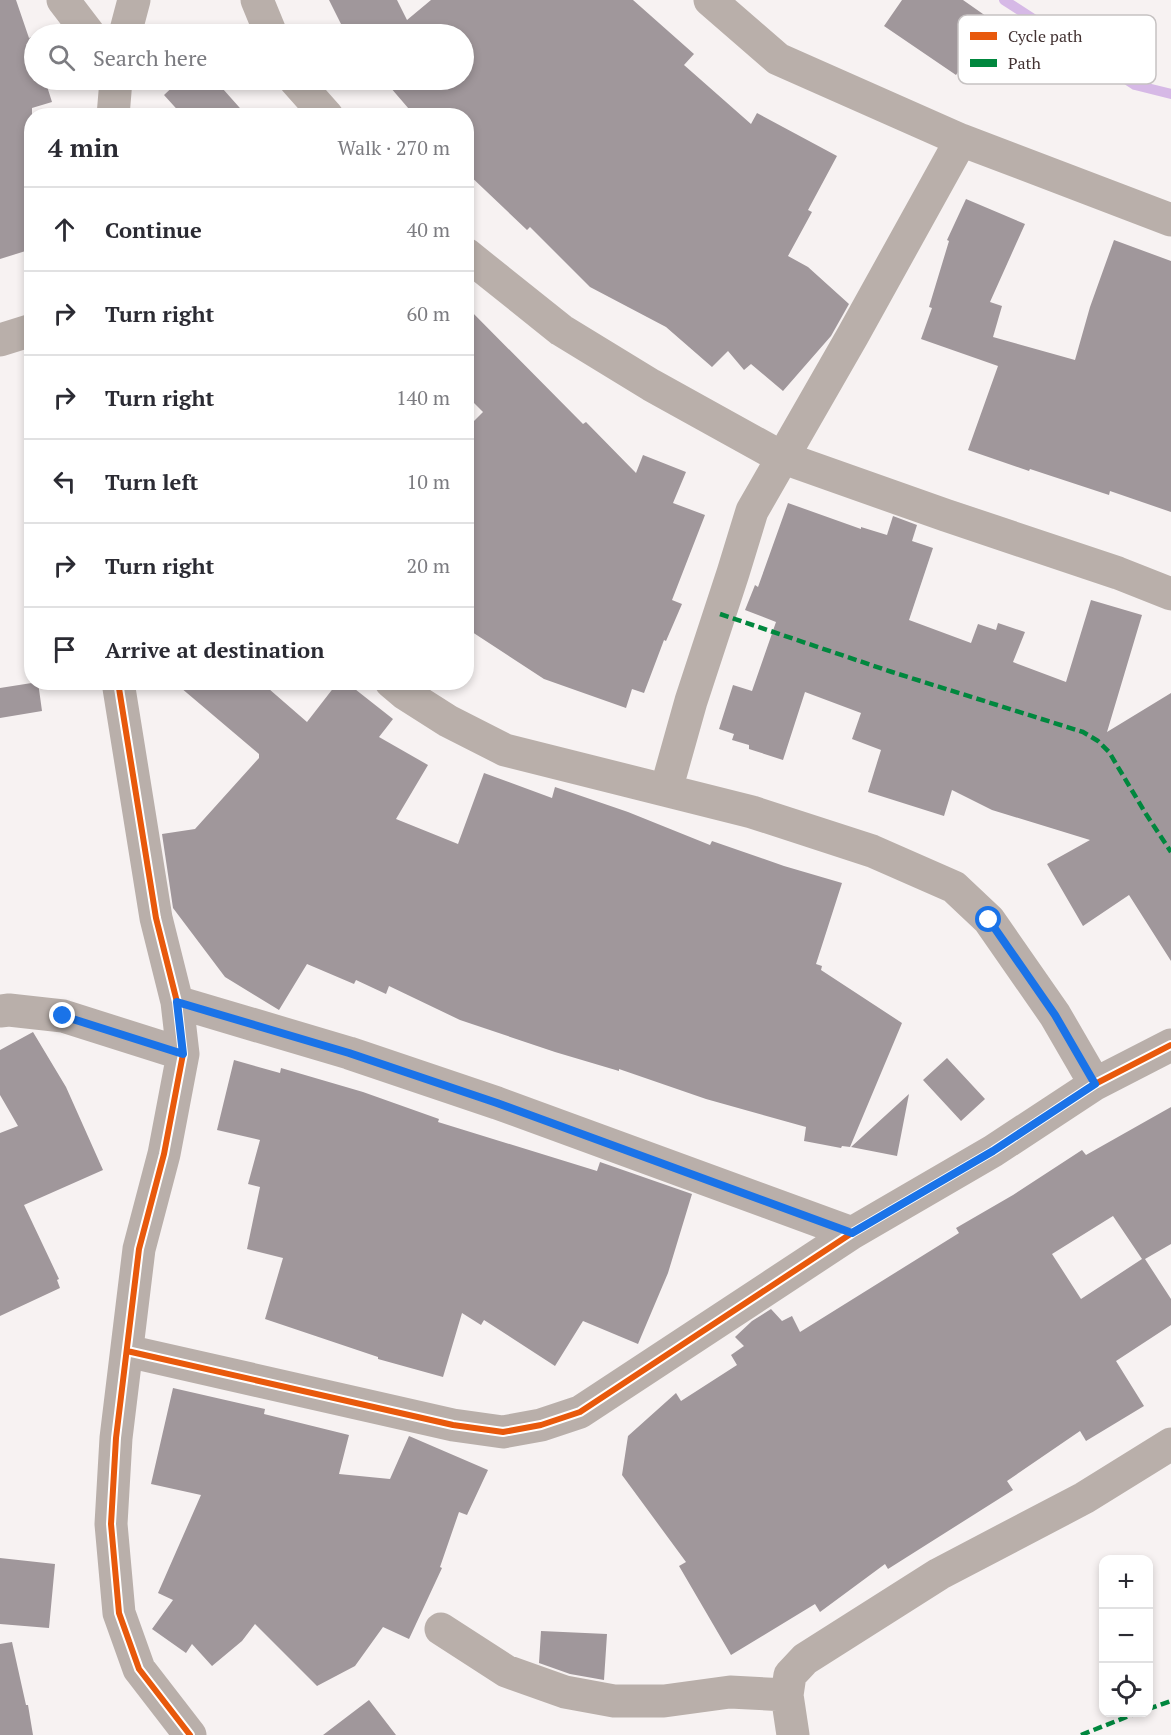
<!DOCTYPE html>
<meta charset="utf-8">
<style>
body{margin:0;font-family:"PT Serif",serif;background:#f2f2f3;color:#2b2b33}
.controls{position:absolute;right:18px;bottom:18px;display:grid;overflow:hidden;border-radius:12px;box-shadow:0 3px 9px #0003}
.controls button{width:54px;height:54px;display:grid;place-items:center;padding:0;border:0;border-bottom:2px solid #e1e1e2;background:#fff;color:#2b2b33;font:30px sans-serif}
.stop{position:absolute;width:18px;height:18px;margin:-14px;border:4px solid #1a73e8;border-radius:50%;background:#fff}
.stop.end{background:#1a73e8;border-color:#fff;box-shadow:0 2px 6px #0008}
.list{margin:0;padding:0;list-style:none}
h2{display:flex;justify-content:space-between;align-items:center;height:78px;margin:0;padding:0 24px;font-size:26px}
h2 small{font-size:20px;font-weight:400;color:#7c7c81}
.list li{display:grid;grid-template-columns:39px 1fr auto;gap:18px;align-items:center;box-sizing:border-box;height:84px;padding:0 24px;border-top:2px solid #e1e1e2}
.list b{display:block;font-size:22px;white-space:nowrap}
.list em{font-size:20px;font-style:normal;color:#7c7c81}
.icon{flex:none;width:33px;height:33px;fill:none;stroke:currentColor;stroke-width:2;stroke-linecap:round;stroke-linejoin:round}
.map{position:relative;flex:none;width:1171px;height:1735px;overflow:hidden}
.search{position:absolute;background:#fff;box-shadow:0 3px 9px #0003;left:24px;top:24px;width:450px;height:66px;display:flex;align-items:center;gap:15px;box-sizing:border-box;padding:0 21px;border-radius:33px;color:#7c7c81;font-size:22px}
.panel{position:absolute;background:#fff;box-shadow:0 3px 9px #0003;left:24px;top:108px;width:450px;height:582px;border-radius:24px}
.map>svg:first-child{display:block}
</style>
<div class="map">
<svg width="1171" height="1735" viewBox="0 0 1171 1735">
<rect width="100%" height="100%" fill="#f7f2f2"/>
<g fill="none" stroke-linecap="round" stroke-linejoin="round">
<path stroke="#d6b9e6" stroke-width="10" d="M1004,0L1135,85L1171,94"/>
</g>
<path fill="#a0979b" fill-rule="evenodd" d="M0,0H16L29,38L34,36V80H45L52,102L32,108V249L0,259Z
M329,0H397L407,20L431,0H633L694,54L684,65L751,124L757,113L837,156L808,210L812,212L788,256L808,267L849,304L831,336L783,391L751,364L744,370L728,351L712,367L666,327L590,287L530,227L527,230L466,172V116H415L384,80H464V34H346Z
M902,0H963L993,21L956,75L884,26Z
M180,80H215L247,116H183L164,95Z
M966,199L1025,224L990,302L1002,306L993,337L1075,360L1090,307L1114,240L1171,261V512L1110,491L1109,495L1030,469L1029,471L968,450L998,366L921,339L932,308L929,307L949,241L947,240Z
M466,306L583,424L586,422L636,473L643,455L686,472L673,503L705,515L672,600L682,604L666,641L664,640L644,693L632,689L626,708L544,679L466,628V429L483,412L466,395Z
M788,503L861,529V527L887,535L893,516L917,525L912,541L933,548L909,620L971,643L978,624L996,630L998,623L1025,632L1013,662L1066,682L1091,600L1142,615L1107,732L1171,693V961L1129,895L1083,926L1047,864L1090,840L992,810L952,790L944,816L868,792L881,750L852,739L861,713L805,692L783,760L749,749V745L732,740L734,734L719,729L733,685L752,691L776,622L745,610L755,585L758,587Z
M38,682L42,711L0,718V688Z
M174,682H261L307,722L338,682H346L393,719L379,737L428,765L396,819L458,844L484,773L552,798L555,787L628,812L710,845L712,841L784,866L842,883L816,964L822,966L821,970L902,1023L850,1147L842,1146L841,1148L804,1141L806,1127L706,1099L619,1069V1071L555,1052L460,1020L389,986L386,994L356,980L354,984L307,964L279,1010L225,977L173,908L162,834L195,829L259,758V754Z
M33,1032L66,1087L103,1170L24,1205L59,1279L57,1280L60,1288L0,1316V1133L18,1126L0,1095V1050Z
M947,1058L985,1099L961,1121L923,1080Z
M234,1060L280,1073L281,1068L363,1092L439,1119L438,1122L597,1171L600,1162L692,1194L668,1273L638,1344L583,1321L555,1366L484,1320L481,1325L462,1313L443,1377L378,1359V1357L265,1319L283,1258L247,1249L260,1187L248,1184L260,1140L217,1130Z
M909,1094L897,1156L851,1147Z
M1171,1107V1244L1145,1259L1171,1299V1325L1116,1361L1144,1406L1086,1441L1080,1431L1007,1481L1013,1490L888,1569L885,1564L820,1612L815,1604L731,1655L679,1566L686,1562L622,1475L628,1436L676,1393L681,1401L737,1365L731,1355L744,1346L735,1337L752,1321L771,1309L782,1321L792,1316L800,1332L959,1233L956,1228L1013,1195L1082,1150L1086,1155ZM1113,1216L1142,1259L1081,1299L1052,1254Z
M173,1388L265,1409L264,1414L349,1435L339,1474L390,1479L409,1436L488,1470L467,1515L459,1512L440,1567L442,1568L409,1639L383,1627L355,1666L317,1686L255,1624L242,1641L212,1666L192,1644L186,1653L152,1629L173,1600L158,1593L201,1495L151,1484Z
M0,1558L55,1564L49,1628L0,1624Z
M541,1631L607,1634L604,1680L570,1674L539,1663Z
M12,1642L26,1705H28L33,1735H0V1644Z
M369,1700L396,1735H323Z"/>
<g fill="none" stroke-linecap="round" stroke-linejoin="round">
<path stroke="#b9afaa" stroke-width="33" d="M63,0L89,34
M257,0L271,34
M710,0L778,59L961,140L1171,220
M125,34L134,0
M295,80L327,116
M113,116L116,80
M466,254L561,330L651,385L781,457L945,515L1118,573L1171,594
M0,340L32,330
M118,682L156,918L177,1002L183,1054L164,1154L139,1249L116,1438L111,1524L119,1613L139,1669L190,1735
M391,682L404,693L448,721L505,750L752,812L872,851L954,887L989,920L1055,1015L1095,1084
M666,790L691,701L733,573L752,511L853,335L961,140
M177,1002L349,1053L497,1103L852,1233
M0,1011L9,1010L63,1016L183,1054
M127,1351L453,1425L503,1432L541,1425L580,1412L852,1233L993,1151L1095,1084L1171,1045
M441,1629L506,1671L565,1692L614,1701H664L730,1692L787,1695
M793,1735L787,1695L790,1675L805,1659L939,1574L1084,1498L1171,1444"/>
<path stroke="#00873e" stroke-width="4.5" stroke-dasharray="9 4.5" stroke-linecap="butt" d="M720,614L892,672L1083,732L1098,741L1109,752L1146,814L1171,852
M1148,1709L1171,1701
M1081,1735L1139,1712"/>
<g stroke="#fff" stroke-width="10">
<path id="cycleway" d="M118,682L156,918L177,1002L183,1054L164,1154L139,1249L116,1438L111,1524L119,1613L139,1669L190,1735
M127,1351L453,1425L503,1432L541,1425L580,1412L852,1233L993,1151L1095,1084L1171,1045"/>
</g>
<use href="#cycleway" stroke="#e8590c" stroke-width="6"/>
</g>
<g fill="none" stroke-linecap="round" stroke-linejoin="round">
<path stroke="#1a73e8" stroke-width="8" d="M63,1016L183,1054L177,1002L349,1053L497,1103L852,1233L993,1151L1095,1084L1055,1015L989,920"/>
</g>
<rect x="958" y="15" width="198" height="69" rx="9" fill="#fff" stroke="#c6c2c2" stroke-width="1.5"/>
<rect x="970" y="32" width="27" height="8" fill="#e8590c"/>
<rect x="970" y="59" width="27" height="8" fill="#00873e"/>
<g font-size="16" fill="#423232">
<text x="1008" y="42">Cycle path</text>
<text x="1008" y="69">Path</text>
</g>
</svg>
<div class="controls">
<button>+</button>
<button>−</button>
<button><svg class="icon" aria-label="locate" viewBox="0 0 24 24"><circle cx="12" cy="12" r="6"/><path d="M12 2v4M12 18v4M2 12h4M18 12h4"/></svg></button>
</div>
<div class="stop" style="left:989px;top:920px"></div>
<div class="stop end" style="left:63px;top:1016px"></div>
<div class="search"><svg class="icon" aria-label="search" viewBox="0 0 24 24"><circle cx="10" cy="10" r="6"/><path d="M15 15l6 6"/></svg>Search here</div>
<section class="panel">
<h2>4 min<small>Walk · 270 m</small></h2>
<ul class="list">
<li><svg class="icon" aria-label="ahead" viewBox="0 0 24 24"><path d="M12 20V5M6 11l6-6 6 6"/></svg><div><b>Continue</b></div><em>40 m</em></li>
<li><svg class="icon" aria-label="right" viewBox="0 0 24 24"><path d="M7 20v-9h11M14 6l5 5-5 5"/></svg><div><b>Turn right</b></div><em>60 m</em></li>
<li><svg class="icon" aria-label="right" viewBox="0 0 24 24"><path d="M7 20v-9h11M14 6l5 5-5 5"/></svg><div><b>Turn right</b></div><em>140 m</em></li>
<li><svg class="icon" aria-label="left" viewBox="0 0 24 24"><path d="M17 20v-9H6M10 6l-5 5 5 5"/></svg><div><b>Turn left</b></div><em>10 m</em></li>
<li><svg class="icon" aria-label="right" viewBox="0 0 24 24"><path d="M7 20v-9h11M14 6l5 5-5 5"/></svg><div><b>Turn right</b></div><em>20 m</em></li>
<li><svg class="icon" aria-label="arrive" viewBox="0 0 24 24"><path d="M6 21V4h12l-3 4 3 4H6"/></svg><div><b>Arrive at destination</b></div></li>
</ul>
</section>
</div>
